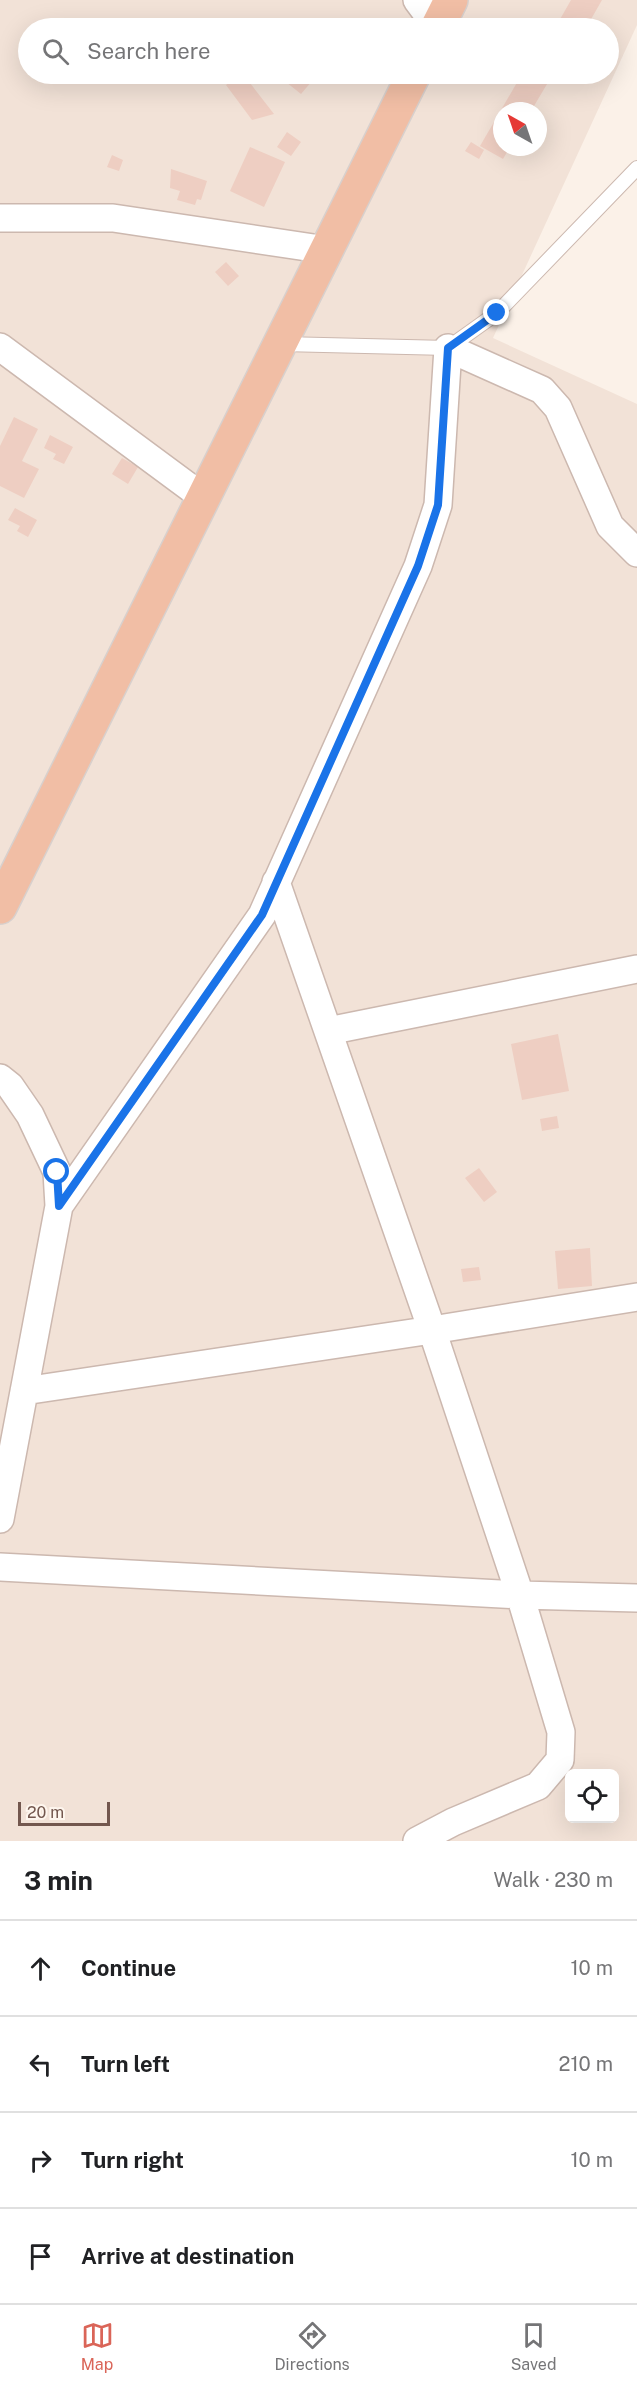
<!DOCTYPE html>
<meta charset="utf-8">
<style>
body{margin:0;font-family:"Public Sans",sans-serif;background:#f6f6f6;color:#202124}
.controls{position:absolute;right:18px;bottom:18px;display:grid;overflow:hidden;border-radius:9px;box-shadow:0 6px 24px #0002}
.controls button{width:54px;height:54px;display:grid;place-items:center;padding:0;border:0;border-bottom:2px solid #e0e0e0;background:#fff;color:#202124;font:30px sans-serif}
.compass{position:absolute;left:493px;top:102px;width:54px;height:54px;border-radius:50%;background:#fff;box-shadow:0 6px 24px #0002;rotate:320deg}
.scale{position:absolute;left:18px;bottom:15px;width:92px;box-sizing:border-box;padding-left:6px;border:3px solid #73574e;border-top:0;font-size:16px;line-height:21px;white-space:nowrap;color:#73574e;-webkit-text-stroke:4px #fef6ee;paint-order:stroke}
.stop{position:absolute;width:18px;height:18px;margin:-14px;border:4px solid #1a73e8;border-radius:50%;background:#fff}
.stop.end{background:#1a73e8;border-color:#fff;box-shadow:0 2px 6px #0008}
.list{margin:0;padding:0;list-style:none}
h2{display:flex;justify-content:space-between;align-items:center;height:78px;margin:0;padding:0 24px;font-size:26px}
h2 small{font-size:20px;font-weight:400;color:#757577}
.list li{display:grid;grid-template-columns:39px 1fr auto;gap:18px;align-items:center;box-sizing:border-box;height:96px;padding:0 24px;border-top:2px solid #e0e0e0}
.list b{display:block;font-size:22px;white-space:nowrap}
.list em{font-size:20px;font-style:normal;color:#757577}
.icon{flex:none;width:33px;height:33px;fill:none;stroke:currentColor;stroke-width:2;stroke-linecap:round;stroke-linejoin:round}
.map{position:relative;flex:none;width:637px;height:1841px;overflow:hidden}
.search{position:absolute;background:#fff;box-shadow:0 6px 24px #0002;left:18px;right:18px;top:18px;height:66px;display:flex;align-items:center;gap:15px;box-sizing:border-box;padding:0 21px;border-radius:33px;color:#757577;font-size:22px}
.sheet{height:462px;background:#fff}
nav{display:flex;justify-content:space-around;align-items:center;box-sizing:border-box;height:84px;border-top:2px solid #e0e0e0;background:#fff;font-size:16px;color:#757577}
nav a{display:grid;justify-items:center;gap:3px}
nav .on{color:#da6558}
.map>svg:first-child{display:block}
</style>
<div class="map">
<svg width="637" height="1841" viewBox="0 0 637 1841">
<rect width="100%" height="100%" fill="#fbf1e8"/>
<path fill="#f2e2d7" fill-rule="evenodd" d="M0,0H637V25L493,338L637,404V1841H0ZM28,28H608V74H28ZM502,111H538V147H502ZM570,1774H614V1818H570Z"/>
<path fill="#eecec2" d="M571,0H602L586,28H555Z
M314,20L324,28H307Z
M240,74H243L274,114L252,120L226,85Z
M276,74H318L301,94Z
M522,74H553L531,111H502V147H510L503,159L480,146Z
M287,132L301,142L291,156L277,147Z
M471,142L484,150L479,159L465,151Z
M250,147L285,162L264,207L230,191Z
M112,155L123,160L119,171L107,167Z
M171,169L207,181L201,200L197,199L195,205L177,200L180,191L170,188Z
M226,262L239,276L228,286L215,272Z
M14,417L38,429L22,461L39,469L24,498L0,486V446Z
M50,435L73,447L64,464L53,459L56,454L44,448Z
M122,458L138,467L128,484L112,474Z
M15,508L37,520L28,537L17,531L20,526L8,520Z
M558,1034L569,1091L522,1100L511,1044Z
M557,1116L559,1128L542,1131L540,1119Z
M479,1168L497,1192L484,1202L465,1178Z
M590,1248L592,1286L558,1289L555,1251Z
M479,1267L481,1280L463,1282L461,1269Z"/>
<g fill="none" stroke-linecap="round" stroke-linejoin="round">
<g stroke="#ccb8af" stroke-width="16">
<path id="service" d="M282,344L448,348L497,313L637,168"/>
</g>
<g stroke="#ccb8af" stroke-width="30">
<path id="minor" d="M417,0L437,27
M0,218H113L327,250
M0,347L204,498
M276,882L432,1330L520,1595L561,1732L560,1760L538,1786L453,1822L417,1841
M328,1031L637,969
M0,1078L10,1086L30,1115L57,1172L59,1206L0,1519
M59,1206L262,915L418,566L438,505L448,348L542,390L558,408L610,526L637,553
M24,1391L432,1330L637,1297
M0,1567L520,1595L637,1598"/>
</g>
<g stroke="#d8d0cd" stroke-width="36">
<path id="trunk" d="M437,28L451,0
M0,907L414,74"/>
</g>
<use href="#service" stroke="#fff" stroke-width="14"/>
<use href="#minor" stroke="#fff" stroke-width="27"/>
<use href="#trunk" stroke="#f1bea5" stroke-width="33"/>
</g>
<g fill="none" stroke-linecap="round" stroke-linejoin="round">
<path stroke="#1a73e8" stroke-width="8" d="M57,1172L59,1206L262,915L418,566L438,505L448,348L497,313"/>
</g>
</svg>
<div class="controls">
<button><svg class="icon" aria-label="locate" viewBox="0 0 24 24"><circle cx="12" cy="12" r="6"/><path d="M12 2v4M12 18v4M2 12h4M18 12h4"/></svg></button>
</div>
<svg class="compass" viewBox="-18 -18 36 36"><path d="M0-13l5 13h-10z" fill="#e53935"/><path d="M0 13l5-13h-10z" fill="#757577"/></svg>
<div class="scale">20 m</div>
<div class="stop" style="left:57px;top:1172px"></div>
<div class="stop end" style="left:497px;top:313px"></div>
<div class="search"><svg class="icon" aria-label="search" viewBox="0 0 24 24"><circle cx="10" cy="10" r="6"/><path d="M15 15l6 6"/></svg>Search here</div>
</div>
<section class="sheet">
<h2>3 min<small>Walk · 230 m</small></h2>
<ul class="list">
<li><svg class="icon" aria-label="ahead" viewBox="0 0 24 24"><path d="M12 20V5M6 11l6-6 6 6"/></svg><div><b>Continue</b></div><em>10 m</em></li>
<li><svg class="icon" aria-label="left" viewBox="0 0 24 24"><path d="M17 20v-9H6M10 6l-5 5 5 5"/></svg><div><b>Turn left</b></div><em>210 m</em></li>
<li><svg class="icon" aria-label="right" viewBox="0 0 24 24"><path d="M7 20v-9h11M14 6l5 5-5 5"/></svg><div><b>Turn right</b></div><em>10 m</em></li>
<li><svg class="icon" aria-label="arrive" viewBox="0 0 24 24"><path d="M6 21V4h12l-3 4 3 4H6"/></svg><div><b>Arrive at destination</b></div></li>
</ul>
</section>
<nav>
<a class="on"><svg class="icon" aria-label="map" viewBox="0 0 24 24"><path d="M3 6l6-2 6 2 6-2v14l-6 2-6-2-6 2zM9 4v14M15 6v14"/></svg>Map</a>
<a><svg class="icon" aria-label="directions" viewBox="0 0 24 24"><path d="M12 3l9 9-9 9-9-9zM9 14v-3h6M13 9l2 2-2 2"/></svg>Directions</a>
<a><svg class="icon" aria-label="saved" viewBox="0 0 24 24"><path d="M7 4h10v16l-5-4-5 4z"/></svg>Saved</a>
</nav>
